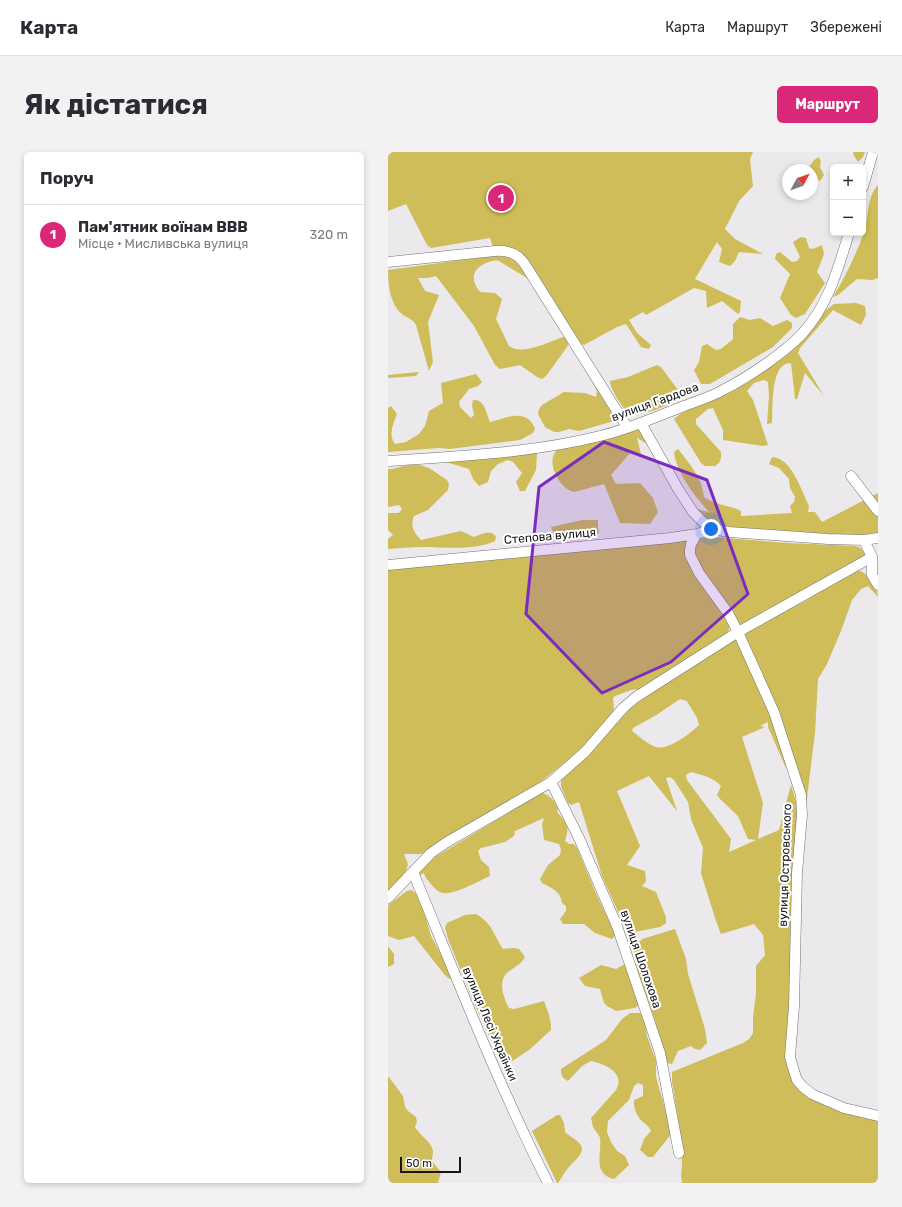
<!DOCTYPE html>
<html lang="uk">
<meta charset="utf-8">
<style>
body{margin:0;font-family:Rubik,sans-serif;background:#f2f2f3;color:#2b2b33}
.controls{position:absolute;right:12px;top:12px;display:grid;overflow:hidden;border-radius:6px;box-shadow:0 2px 6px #0003}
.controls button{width:36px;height:36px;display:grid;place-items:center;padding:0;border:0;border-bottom:1px solid #e1e1e2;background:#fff;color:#2b2b33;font:20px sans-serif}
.compass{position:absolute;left:394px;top:12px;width:36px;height:36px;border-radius:50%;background:#fff;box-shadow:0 2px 6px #0003;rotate:49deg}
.scale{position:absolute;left:12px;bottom:10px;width:61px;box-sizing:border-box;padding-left:4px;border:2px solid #171617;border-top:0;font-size:11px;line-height:14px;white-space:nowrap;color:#171617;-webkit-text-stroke:3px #fff;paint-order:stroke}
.you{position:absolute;left:323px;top:377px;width:14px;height:14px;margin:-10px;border:3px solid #fff;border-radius:50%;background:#1a73e8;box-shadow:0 0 0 6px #1a73e833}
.badge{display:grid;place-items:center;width:26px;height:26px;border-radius:50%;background:#db2777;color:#fff;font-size:13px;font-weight:700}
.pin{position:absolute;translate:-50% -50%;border:2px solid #fff;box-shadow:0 1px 4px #0006}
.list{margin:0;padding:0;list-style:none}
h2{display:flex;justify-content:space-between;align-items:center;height:52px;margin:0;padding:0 16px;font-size:17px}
h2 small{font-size:13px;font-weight:400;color:#7c7c81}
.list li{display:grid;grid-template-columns:26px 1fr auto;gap:12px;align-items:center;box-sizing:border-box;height:60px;padding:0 16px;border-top:1px solid #e1e1e2}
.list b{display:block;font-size:15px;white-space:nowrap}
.list p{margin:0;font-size:13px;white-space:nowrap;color:#7c7c81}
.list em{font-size:13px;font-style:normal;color:#7c7c81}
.map{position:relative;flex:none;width:490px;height:1031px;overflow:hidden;border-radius:6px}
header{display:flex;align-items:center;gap:24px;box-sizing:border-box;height:56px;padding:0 20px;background:#fff;border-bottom:1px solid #e1e1e2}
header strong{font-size:19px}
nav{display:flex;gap:22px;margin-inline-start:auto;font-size:14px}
.intro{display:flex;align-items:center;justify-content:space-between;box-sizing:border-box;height:96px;padding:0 24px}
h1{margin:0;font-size:28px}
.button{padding:10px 18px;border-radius:6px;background:#db2777;color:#fff;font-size:14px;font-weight:700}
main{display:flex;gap:24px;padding:0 24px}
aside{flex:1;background:#fff;border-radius:6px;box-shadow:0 2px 6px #0003}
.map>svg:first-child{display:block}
</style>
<header>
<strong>Карта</strong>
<nav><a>Карта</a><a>Маршрут</a><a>Збережені</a></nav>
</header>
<div class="intro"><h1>Як дістатися</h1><a class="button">Маршрут</a></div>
<main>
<aside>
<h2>Поруч<small></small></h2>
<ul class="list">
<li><span class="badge">1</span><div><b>Пам'ятник воїнам ВВВ</b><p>Місце · Мисливська вулиця</p></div><em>320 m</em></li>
</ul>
</aside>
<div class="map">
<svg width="490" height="1031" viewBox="0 0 490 1031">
<rect width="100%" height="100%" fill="#ebe9ec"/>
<path fill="#cebd58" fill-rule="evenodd" d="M0,0H365L362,7L365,34L351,49L337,77L347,87L375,102L351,100L347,109L342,114L331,110L334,97L329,90L307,127L353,149L352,160L350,162L334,149L319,156L318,139L306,136L258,163L255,160L241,168L249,181L263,193L261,197L253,195L238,172L229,175L196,193L190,190L134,101L128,98L105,95L102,86L43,96L39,93L18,52L0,59Z
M465,0H477L475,5L470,10L466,4Z
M431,5L433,10L432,15L436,23L433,28L424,30V18H419L426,8Z
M490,33V126L484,128L469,127L450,143L445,145C457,125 467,105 475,83C481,68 478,45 490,33Z
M413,85L418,86L421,96L425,97L434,93L436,102L429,120L437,131L417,162L408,166L403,163L392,146L402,122L387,107L388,102L392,100L404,110L409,109L412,105L405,90Z
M103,104C131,104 132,110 147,131L111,109C106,108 103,109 98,111C84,117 82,128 92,140L107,141L114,147L108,167L121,194C133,204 161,190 175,185L180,186L181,190L179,195L158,224L154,227L149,225L132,213L112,217L107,213L86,174L48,124L40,126H30L37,139L51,143L40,170L45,210L41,219L28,173C25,167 19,166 14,162C2,152 0,132 0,118Z
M468,151L477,154L478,163L473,173L445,158L412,196L410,201L436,244L417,221L409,247H407L403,211C382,210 385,256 384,271L379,272L381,244L380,230L376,228L366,231L359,239L365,248L380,293L375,294L335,288V278L325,256L320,257L308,267V272L333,300V306L331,311L327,314H317L313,311L286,267L292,262L331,243L446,152Z
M352,165L362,168L372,166L385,174L399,168L404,171V176L385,195L322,232H313L306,218L311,210L314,194L319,192L328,198L333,197L345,187V172Z
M193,209L230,267L226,269L191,279L181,277L171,280H166L157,275L150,262L151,257L154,253L176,240L197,241L208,245L209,239Z
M269,213L273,215L290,238V246C277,256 258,262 241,263C235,255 222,238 222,229L240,225Z
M31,220L28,224L0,226V223Z
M88,222L94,230L90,234L81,237L71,250L72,255L83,266L86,263L84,253L85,248C97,247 98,261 102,270C118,266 139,255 147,277L145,281L132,288L62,297L50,296L0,300V256L3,254L9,262C5,272 0,283 7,292L18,290L31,282L37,274L41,259L55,251L53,231Z
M252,277L261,293L249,286L253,302L242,301L223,323L228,332L252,331L265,346L270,360L262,372L232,371L216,332L186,340C171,337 157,309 169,298Z
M146,297L149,301L148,318L137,339H132L128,330L134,321L125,310L120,308L110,312L103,319L100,330L91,334L85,327L81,317L58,310Z
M290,297C302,312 314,326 316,345C326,353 342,353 353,359V364L404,361L402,354L406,350L407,345L402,336L401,327L391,316L381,312L384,305C404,306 413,338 421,354L420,360H427L434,370L490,341V381L463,384L338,376L326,374L308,357L321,360C306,343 289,322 286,300Z
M20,313H32L41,316L59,328L61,332L60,338L40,358L26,364C22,374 26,381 33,388L73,379L86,385C94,382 101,377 108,384L107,389C85,399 58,395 35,395C23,395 12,396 0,397V387L5,383L0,378V361H11L14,357L11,353L0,355V317H4Z
M194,368H210V376L211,381L207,384C193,385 168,393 163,375Z
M324,385L400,391L467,394L473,396L478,403L352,474L307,407V392L311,387Z
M302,388L300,392L342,473L340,480L265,529L251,537L243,538L227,544L225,546L226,558L223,563L200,590L175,612L150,632L36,701L32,702H16L20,712L18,719L0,739V416Z
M468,418C480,419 490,435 490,445L480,434L473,437L464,448L453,479L439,512L430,527L427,581L418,654L403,620L397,614L380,575V570L372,574L377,575L354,585L375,651L370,687L391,678L403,633L409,653L410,667L401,876L409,932L490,967V1031H294L293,1023L294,1014L293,985L284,930V920L355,891L361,887L365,881V865L368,842V814L377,803L375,783L366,772L333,782L327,766L313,721L315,696L303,667L300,650L286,628L282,625L278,626L289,659L261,624L229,639L252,694L239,713L257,719L258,729L254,734L268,740L278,765V771L272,775L242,781L238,777L214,724L191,650L183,653L180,651L173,635V628L244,555L284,527L346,488L357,484L358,481L364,476L417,449ZM292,547L299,549L309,566L311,573C303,581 280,599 268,595C259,592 251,584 244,579L245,576L270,562ZM303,620C314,623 325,625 333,634L329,643L332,647L350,664L360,687L368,688L341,700L343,687L299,628L298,623Z
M155,641C163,644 167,649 170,657L169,660C179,672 182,673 177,689L181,692H186L189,696L209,744L226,779L227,784L224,787L207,781L196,772H175L172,767L178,759V754L174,751C173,739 163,736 154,731L152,727L160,713L172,703L173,698L171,692L156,688L154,672L156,666L127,679L126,684L117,690L93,696L90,699L93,708L101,715L102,724C91,729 66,743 55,741C50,740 46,736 43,732C40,728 37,726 36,721L30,724L36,714L47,705L150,643Z
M24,738L32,745L43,784L65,824L66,828L60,826L56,822L26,784L11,788L0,784V753L19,739Z
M88,762C105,772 105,782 115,797L126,796L131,797L137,805C133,813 124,816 118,822C110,831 116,847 121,856L126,857L156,849L161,863L163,873V878L141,898L118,913L111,905L87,853L60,787L57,776L59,771L77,763Z
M287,777L298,807L300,822L317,877L319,891L312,898L307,897L303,894L290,899L284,912L279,911L271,891L267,868L250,822L246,800L247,795L254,787Z
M0,794L6,802V812L0,815Z
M237,812L251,853L247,856L228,859L219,854L216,851L212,837L197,834L191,826L213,813L228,817Z
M242,861H252L256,865L259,884L268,909V925L284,981L265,1005H260L252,998L256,987L263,979C261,974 258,973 254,969C249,965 245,955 246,948L255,944V933L250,931L246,934L241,948L220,969L219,980L223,990L229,999L237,1004L241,1013L226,1027C204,1022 214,1001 212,986C211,982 207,979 205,975C204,972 204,969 203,966L228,938C238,920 216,912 203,909L194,914L180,929C174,926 173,923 173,917L218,888L234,867Z
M0,924L15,944L17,955L20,959L28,965L29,970L27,975C31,983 44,990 45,999C45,1002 44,1006 44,1009L53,1020L50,1031H0Z
M169,963H172L176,971L177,980C181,984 188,987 192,992C199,1001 185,1009 181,1015C176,1020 174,1026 170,1031H169L144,979Z"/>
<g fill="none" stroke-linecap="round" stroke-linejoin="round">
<g stroke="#747275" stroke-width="11">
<path id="minor" d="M475,35L485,0
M0,110L107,99C121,98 131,102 138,114L239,275
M253,271L290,337L305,360L314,369L325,377L341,380L440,387L476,388L490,386
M0,309C72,304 146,301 216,283C244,276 270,264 296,254C309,249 323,245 335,238C359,226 396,201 414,182C440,154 450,117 461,81
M463,324L490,359
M309,382L303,392L302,398V403L311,421L340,461L350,480L386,560L413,643L414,663L409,721L406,854L402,905L406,919L409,928L415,935L424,942L456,956L490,964
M476,388L484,405V423L490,433
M0,413L282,386L309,382L325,377
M163,630L191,686L229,774L272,901L291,1001
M25,720C68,824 109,930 160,1031
M0,746L43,701L59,690L163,630L197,600L235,556L248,545L350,480L484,405"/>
</g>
<use href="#minor" stroke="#fff" stroke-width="10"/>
</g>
<path fill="#7b2cbf" fill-opacity="0.2" stroke="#7b2cbf" stroke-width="3" stroke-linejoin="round" d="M216,290L319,328L360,442L283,510L214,541L138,462L151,335Z"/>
<g text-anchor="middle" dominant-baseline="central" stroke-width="4" stroke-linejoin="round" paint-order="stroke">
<g font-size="12" fill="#171617" stroke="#fff">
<text transform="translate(267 250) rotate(-20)">вулиця Гардова</text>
<text transform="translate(162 384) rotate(-5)">Степова вулиця</text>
<text transform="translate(397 713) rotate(-88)">вулиця Островського</text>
<text transform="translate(253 807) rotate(71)">вулиця Шолохова</text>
<text transform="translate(102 872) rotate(67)">вулиця Лесі Українки</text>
</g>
</g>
</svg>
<div class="controls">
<button>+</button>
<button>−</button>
</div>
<svg class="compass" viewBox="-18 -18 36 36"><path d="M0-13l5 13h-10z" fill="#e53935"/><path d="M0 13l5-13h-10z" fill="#7c7c81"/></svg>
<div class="scale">50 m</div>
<div class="you"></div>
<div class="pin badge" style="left:113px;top:46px">1</div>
</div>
</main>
